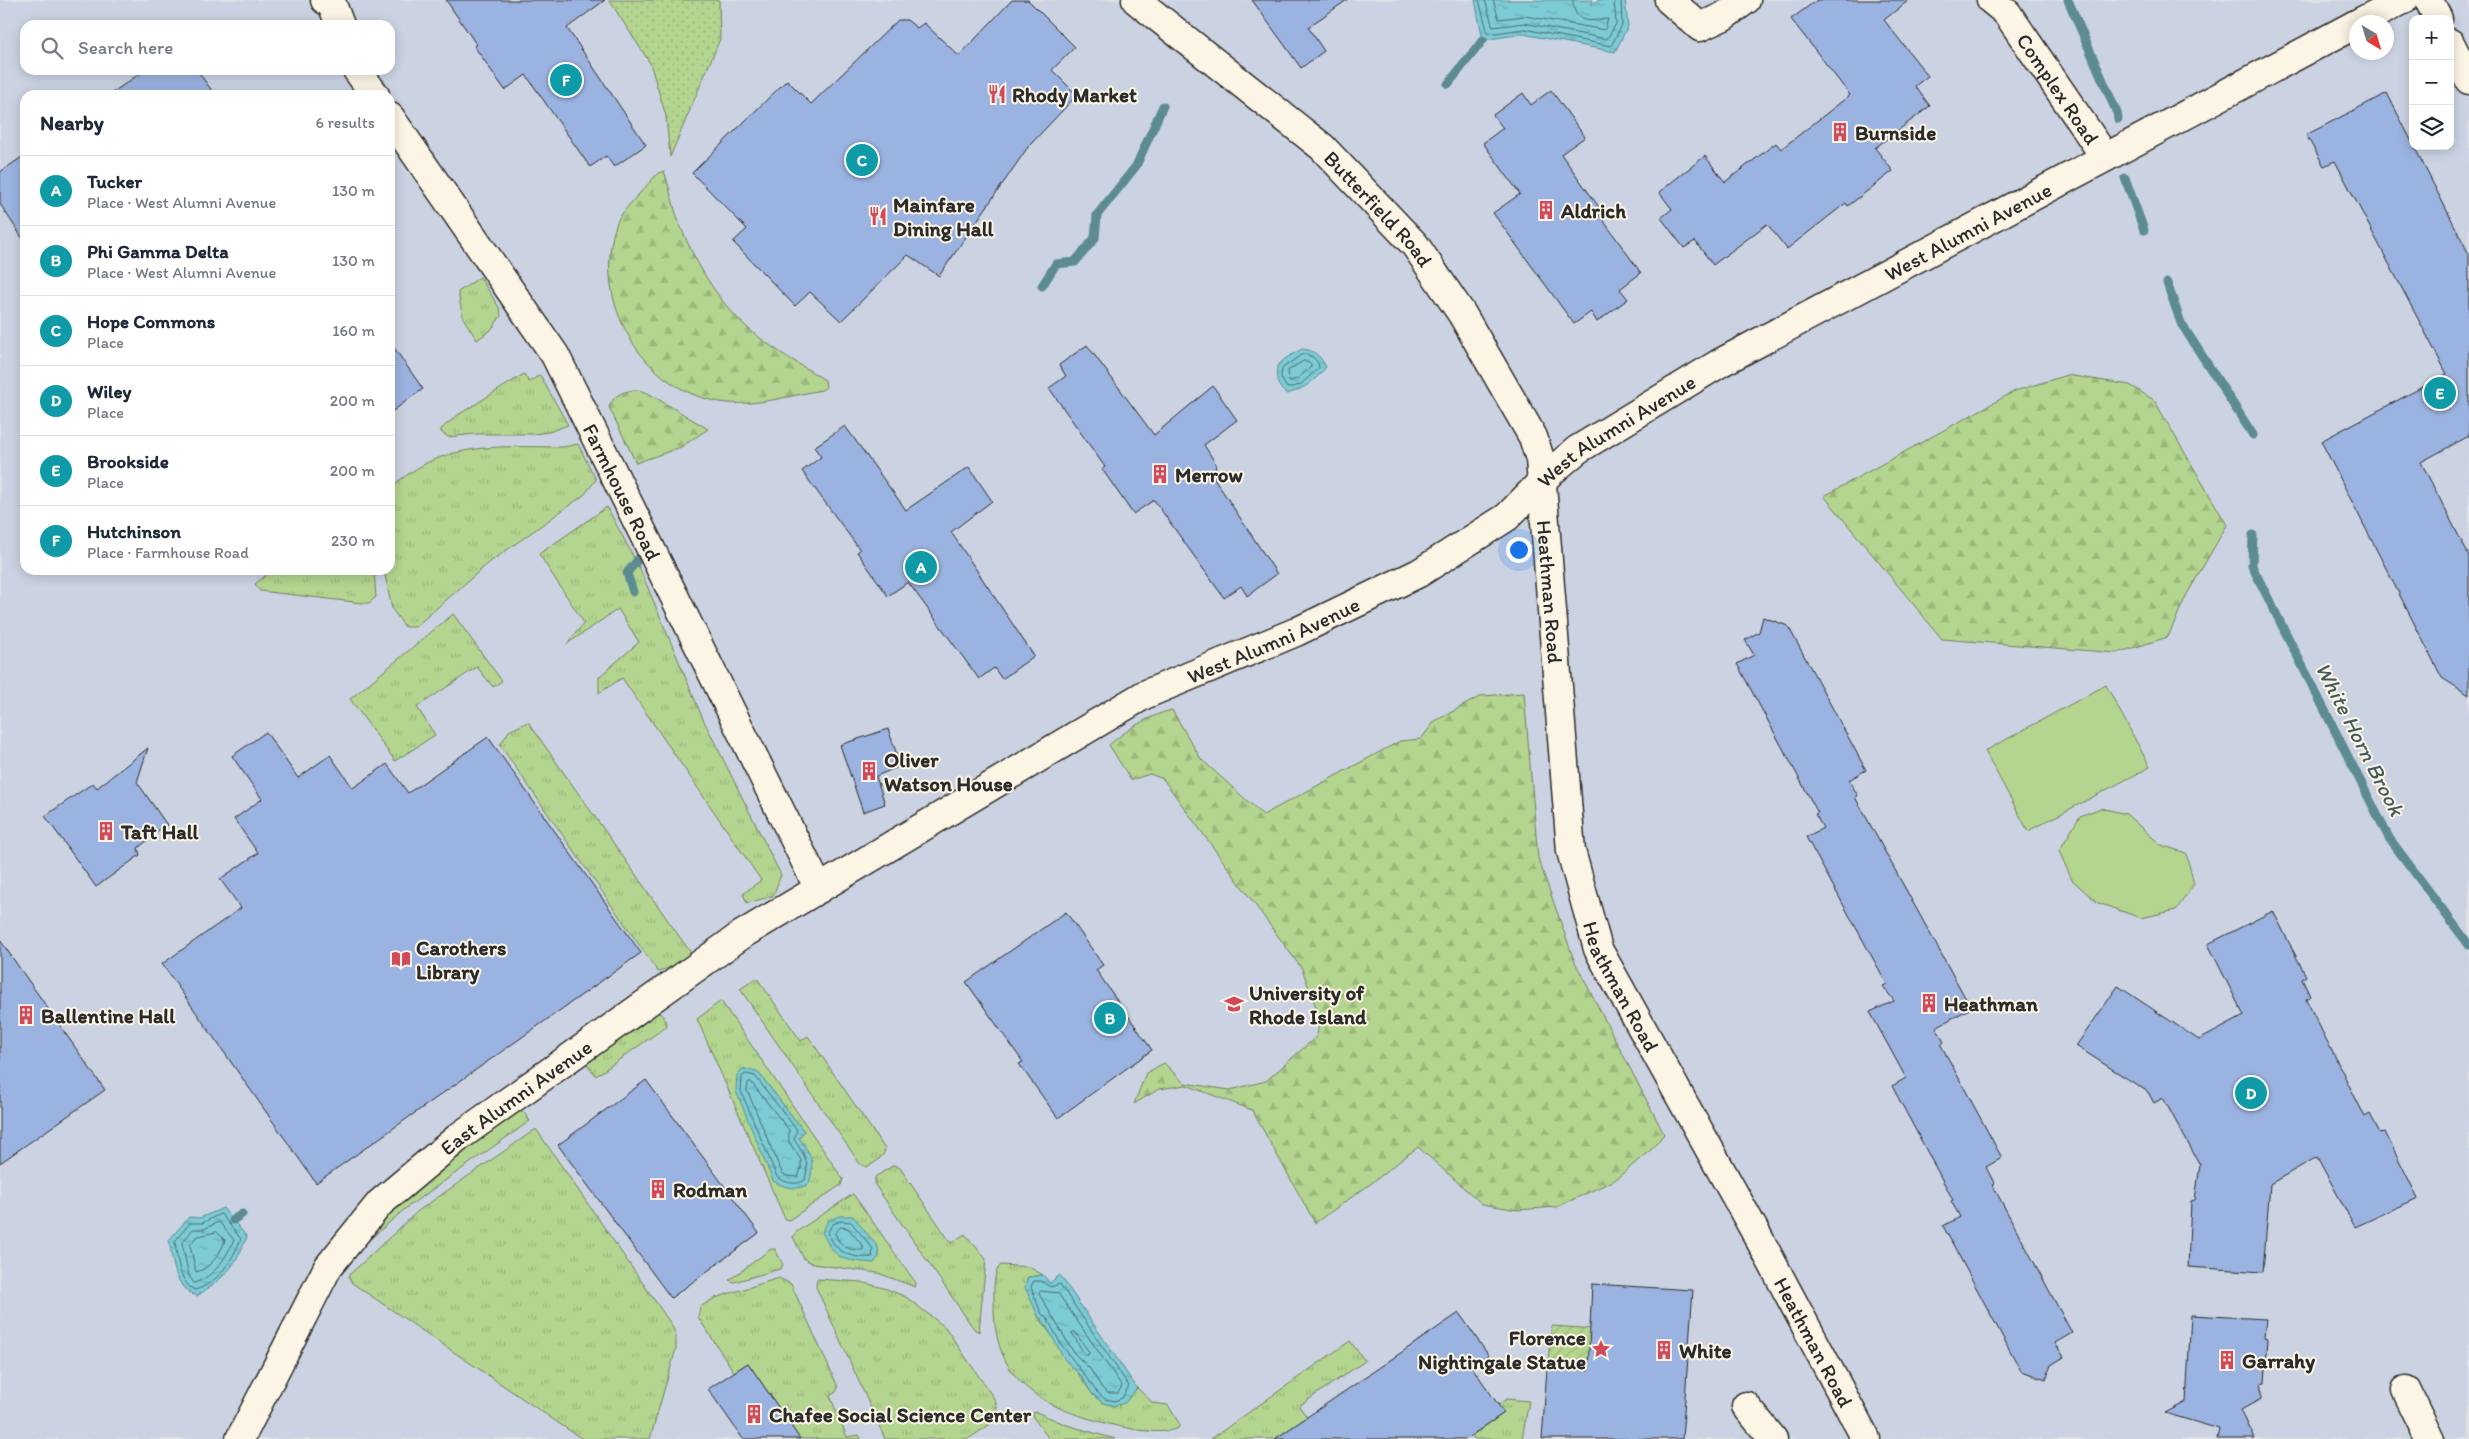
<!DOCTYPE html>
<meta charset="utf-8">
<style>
body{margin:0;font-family:Itim,sans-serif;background:#f6f6f7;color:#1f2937}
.controls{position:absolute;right:15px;top:15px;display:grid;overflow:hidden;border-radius:10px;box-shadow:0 2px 12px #0003}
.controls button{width:45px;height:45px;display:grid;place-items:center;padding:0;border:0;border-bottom:1px solid #e0e1e3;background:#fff;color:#1f2937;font:25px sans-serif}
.compass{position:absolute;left:2349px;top:15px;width:45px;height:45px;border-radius:50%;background:#fff;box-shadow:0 2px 12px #0003;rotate:142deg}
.you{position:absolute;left:1518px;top:549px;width:18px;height:18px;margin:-12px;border:4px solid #fff;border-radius:50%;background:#1a73e8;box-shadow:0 0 0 8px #1a73e833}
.badge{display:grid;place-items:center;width:32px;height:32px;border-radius:50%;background:#d1495b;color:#fff;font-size:16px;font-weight:700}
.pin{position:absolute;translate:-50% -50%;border:2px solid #fff;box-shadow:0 1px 5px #0006}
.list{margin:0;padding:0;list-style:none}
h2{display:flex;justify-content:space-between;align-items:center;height:65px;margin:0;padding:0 20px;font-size:21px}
h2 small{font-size:16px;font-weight:400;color:#747a83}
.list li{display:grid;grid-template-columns:32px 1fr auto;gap:15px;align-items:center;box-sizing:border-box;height:70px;padding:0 20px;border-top:1px solid #e0e1e3}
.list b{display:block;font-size:19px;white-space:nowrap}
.list p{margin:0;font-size:16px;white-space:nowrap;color:#747a83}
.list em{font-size:16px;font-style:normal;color:#747a83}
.icon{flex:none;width:28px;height:28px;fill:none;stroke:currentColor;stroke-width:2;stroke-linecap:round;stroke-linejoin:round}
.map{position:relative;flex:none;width:2469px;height:1439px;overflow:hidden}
.search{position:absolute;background:#fff;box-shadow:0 2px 12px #0003;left:20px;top:20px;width:375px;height:55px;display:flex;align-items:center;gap:12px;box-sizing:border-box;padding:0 18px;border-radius:15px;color:#747a83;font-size:19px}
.panel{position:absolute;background:#fff;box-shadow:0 2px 12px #0003;left:20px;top:90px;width:375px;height:485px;border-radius:15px}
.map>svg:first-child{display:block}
</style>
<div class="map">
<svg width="2469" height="1439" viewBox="0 0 2469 1439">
<defs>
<pattern id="grass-tufts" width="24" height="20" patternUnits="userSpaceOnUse" patternTransform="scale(1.25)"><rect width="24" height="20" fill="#b3d58f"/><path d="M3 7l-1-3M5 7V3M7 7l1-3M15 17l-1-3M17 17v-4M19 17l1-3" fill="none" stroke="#9ab77c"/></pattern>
<pattern id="forest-firs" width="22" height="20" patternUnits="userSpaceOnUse" patternTransform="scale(1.25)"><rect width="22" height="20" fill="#b3d58f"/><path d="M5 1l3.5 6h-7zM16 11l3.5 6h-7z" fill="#9ab77c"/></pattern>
<pattern id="park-dots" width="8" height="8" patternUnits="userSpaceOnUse" patternTransform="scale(1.25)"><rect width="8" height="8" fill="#b3d58f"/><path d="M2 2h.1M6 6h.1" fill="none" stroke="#9ab77c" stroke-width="1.8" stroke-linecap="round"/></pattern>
<pattern id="garden-furrows" width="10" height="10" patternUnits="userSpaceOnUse" patternTransform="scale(1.25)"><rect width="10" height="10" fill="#b3d58f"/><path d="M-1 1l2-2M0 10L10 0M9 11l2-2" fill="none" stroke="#9ab77c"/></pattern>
<pattern id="water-ripples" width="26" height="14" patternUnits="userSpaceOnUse" patternTransform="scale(1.25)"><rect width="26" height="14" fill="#7bcbd5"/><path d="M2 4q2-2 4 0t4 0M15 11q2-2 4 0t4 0" fill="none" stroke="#6aaeb7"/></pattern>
</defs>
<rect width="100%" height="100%" fill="#dfe1e4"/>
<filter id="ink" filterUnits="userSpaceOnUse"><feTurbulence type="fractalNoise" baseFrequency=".02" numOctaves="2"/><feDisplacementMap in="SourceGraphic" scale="10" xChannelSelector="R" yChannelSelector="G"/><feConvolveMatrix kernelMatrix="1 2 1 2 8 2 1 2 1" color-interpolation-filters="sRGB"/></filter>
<g filter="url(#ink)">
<path fill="#cbd3e3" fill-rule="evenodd" d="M0,0H2469V1439H0ZM2413,19H2450V146H2413ZM2356,22H2386V52H2356ZM25,25H390V70H25ZM25,95H390V570H25Z"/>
<path fill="url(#grass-tufts)" stroke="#6f805d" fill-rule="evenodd" d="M480,277L500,309L501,316L491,330L477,340L463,318L458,292Z
M524,374L529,382L540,375L568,425L549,432L533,434H475L448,437L441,432V429L458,415Z
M578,444L596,480L584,495L490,562L415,627H405L392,609L384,570H390V487C403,478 418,466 433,460C474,443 520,447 564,447Z
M607,507L640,569L703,719L781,875L773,896L747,903L743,894L761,880L622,678L599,693V677L639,642L618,609L567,644L584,623L539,554Z
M273,570H374L376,597L369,603H362L260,591L255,584Z
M453,614L502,681L493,687L477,667L417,707L435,735L395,761L350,699Z
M528,722L691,953L682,962L658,972L500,745L509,731Z
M757,978L801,1041L808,1036L885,1149C884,1158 873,1164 866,1167L860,1164L740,989Z
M721,1001L843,1179L841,1185L789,1220L785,1219L697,1019ZM743,1069L757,1071L804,1131L799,1138Z
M654,1011L663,1015L667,1026L596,1076L586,1063L643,1024Z
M517,1112H524L530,1121L406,1208L368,1241L367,1239C409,1189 463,1150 517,1112Z
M536,1129L671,1324L676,1335V1349L650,1439H582L352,1283L348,1276L418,1211Z
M894,1165L900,1168L951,1243L965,1234L986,1259L979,1332L974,1329L875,1185V1177Z
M853,1194L916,1283L915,1287L878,1273L813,1264L804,1259L793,1237L796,1232Z
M771,1249H775L783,1265L780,1269L734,1282L729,1280Z
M1001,1265L1029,1267L1043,1275L1028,1277L1038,1316L1093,1395L1103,1403L1133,1392L1137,1388L1153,1403L1168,1405L1180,1425L1177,1429C1156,1435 1130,1429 1109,1424C1039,1407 992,1380 994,1301C994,1291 993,1271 1001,1265Z
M779,1278L791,1284L838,1387L836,1392L830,1396L847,1437L859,1435L861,1439H800L748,1363L734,1372L698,1317L700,1307L715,1298Z
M817,1279L861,1282L887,1289L906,1297L945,1327L995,1400L997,1408L992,1423L968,1439H885L816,1287Z
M1350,1341L1365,1361L1299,1406L1307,1417L1275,1439H1211Z
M1507,1399L1529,1401L1522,1439H1474L1472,1435L1504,1413L1498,1405Z
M1036,1412L1067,1425L1115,1439H1049L1033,1417V1413Z"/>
<path fill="url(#forest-firs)" stroke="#6f805d" d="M664,171C670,188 673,207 680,225C696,265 721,307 755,334C777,352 801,365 825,380L826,387L822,390C792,395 758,406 728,403C643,395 589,300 617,222C622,210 649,184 658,173Z
M2067,375L2130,385L2154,400L2227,525L2186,596L2168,637L2117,653L1942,639L1824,496L2015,391Z
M638,390L648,393L708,429L681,447L636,463L609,407C615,393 624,391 638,390Z
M1524,693L1538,858L1574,960L1664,1134L1653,1148L1615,1180L1557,1207L1518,1210L1482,1204L1418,1147L1369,1185L1315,1223L1252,1110L1186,1085L1159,1089L1134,1104L1146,1073L1164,1063L1184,1083L1230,1090L1266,1081L1317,1036L1320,1018L1302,969L1163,779L1150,774L1131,780L1109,745C1126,730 1150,715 1172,710L1201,759L1263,815L1400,741L1421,739L1435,721L1481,696Z"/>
<path fill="url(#park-dots)" stroke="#6f805d" d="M609,0H719L720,39L670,157L666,116L650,63Z"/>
<path fill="url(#garden-furrows)" stroke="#6f805d" d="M1552,1326L1641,1332L1639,1372L1547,1368Z"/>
<path fill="#b3d58f" stroke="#6f805d" d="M2106,685L2150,767L2028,831L1985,751Z
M2101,808L2126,814L2161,845L2186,853L2194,884L2176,910L2141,918L2098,903L2072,880L2059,851L2080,816Z"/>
<path fill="url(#water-ripples)" stroke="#5b8b91" d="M1475,0H1593L1591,5L1598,0H1625L1628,26L1615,52L1523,34L1483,40Z
M1302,349C1315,350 1320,356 1326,367C1315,381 1304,389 1287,394C1276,387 1276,378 1277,366L1286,358Z
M743,1069L757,1071L804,1131L799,1138C812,1156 815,1161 809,1184C797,1191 785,1188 773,1181L736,1091L737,1075Z
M223,1208L247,1237C233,1270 226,1276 197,1296C174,1288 173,1262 169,1240L189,1217L200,1218Z
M839,1216H853L878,1247L879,1256L874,1263C844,1260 836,1262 822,1232L828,1221Z
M1043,1275L1050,1283L1060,1275L1137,1388L1125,1403L1114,1406L1103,1403L1093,1395L1081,1376L1065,1360L1044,1322L1038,1316L1025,1287L1028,1277Z"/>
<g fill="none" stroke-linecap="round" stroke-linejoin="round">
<path stroke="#4b6b6f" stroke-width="1" d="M1479,0L1488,34L1524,29L1611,46L1622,25L1621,0
M1485,0L1493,27L1524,23L1607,39L1616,24L1614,0
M1493,0L1499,19L1525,16L1605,30L1608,19C1592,20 1574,27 1573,0
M1303,354C1312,355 1318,359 1319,368L1300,385L1287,388L1281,378L1282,369Z
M1304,361L1311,364V367L1297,379L1289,381L1288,371Z
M746,1074L755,1076L797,1130L794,1139C804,1156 810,1159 805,1180C797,1186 785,1183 777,1177L741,1091L742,1077Z
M751,1082L789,1130V1142L801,1160V1168L798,1177L787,1176L782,1173L747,1090L748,1083Z
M221,1214L241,1239C232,1260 219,1283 195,1290C179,1284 177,1256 175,1241L190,1223H202Z
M840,1221L851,1222L873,1249L872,1257C852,1259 834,1252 828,1232L832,1225Z
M219,1222L234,1240C226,1258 214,1277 194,1283L189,1276L182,1243L193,1229H204Z
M841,1227L848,1228L863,1246V1250C849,1251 839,1246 835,1233Z
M217,1232L225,1240C221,1253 210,1269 196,1272L190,1245L196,1237Z
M1034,1281H1041L1050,1287L1060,1284L1129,1386L1122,1398L1115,1401L1105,1399L1097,1392L1061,1344L1048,1320L1041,1313L1031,1287Z
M1041,1291L1058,1293L1122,1386L1118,1393H1108L1102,1388L1090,1369L1074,1353L1039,1294Z
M1075,1332L1089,1352L1088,1355H1085L1072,1333Z"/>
<path stroke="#5b8b91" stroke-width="9" d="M2068,0L2117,113L2118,119
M1448,84L1483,40
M2125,178L2144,230
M2167,283L2181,323L2253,435
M1042,286L1056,264L1075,262L1095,238L1097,215L1136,166L1163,106
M2253,535L2252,566L2389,838L2469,945
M633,592L627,573L640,557
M233,1220L242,1214"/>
</g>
<path fill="#9bb3e0" stroke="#2b2b2b" d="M446,0H605L567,28L646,145L614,167L606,156L590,167L526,75L505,90L474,46L476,44Z
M1012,0H1028L1075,47L1052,70L1077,95L1028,147L939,276L908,255L841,321L810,292L795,306L733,242L747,229L692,173L787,80L811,104L898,20H907L917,28L924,23L959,56Z
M1252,0H1347L1308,27L1324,51L1301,68Z
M1817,0H1909L1884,20L1928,76L1915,86L1930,106L1875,148L1893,171L1848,206L1846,203L1787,249L1767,224L1713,265L1695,241L1684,248L1661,218L1672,209L1659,192L1705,156L1725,182L1776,143L1781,149L1850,95L1791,19Z
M145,70H197L215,95H109Z
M1551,90L1585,137L1561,154L1599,207L1595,209L1641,273L1620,289L1628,299L1597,322L1591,312L1574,324L1493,213L1520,194L1483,143L1503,128L1493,115L1523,93L1531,105Z
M2387,93L2469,254V436L2421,462L2469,556V695L2442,678L2321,441L2447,374L2335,161L2324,166L2306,135Z
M25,155V242L0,204V172Z
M390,342L423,389L390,413Z
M1087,345L1154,435L1213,386L1237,420L1204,445L1216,464L1214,478L1277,574L1247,596L1241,586L1224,598L1154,500L1133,514L1102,469L1105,467L1049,388L1066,376L1059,365Z
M845,426L906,510L969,467L992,501L951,532L1034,656L1002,679L994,668L979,679L908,582L888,596L857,552L860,550L802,471L821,457L814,447Z
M1763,617L1788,626L1866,770L1849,780L1858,796L1855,797L1971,1008L1936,1027L1944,1042L1941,1045L2002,1158L1986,1167L1994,1183L1992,1184L2072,1333L2055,1343L2064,1357L2051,1365L2046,1379L2021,1371L1943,1226L1960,1217L1951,1201L1953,1200L1892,1086L1906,1078L1870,1012L1894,1001L1883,986L1887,984L1806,837L1823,828L1815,814L1818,813L1737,664L1754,655L1745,640L1759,632Z
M888,729L901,766L876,776L885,804L863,812L840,745Z
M266,732L298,778L330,755L353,788L387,764L408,793L488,737L641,953L316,1183L162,964L241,908L220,879L258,853L234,819L262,799L232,756Z
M148,748L137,782L167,825L148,837V840L138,848L140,855L96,887L45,816L93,783L97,788Z
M2273,911L2306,976L2302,979L2310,996L2306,999L2365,1117L2370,1114L2380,1133L2385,1132L2418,1198L2355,1227L2317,1157L2270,1184L2263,1272L2188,1267L2191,1201L2195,1200L2200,1165L2163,1098L2154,1103L2148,1092L2076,1046L2118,986L2199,1040L2244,1016L2208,944Z
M1066,912L1103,965L1096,970L1152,1050L1058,1118L1019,1064L1023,1062L966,982Z
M0,940L105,1090L0,1163Z
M646,1080L759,1233L671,1298L558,1145Z
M1592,1284L1693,1290L1682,1439H1542L1547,1368L1588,1370Z
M1459,1313L1489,1356L1472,1367L1504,1413L1466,1439H1275Z
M2191,1315L2266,1319L2264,1337L2268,1338L2265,1383L2261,1384V1399L2241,1410L2255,1439H2217L2219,1429L2165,1413L2186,1402Z
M748,1363L800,1439H743L708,1389Z"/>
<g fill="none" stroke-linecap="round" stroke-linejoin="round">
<g stroke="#2b2b2b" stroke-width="31">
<g id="minor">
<path d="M325,0L332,4L340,25"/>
<path id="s1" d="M1136,0L1322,147L1415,245L1462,314L1533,437L1540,459L1571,851L1598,949L1762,1244L1866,1439"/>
<path d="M1669,0L1700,27L1724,16L1746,0"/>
<path id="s2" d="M1991,0L2007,13L2105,157"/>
<path d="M2429,0L2438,19"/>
<path d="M2360,22L2403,0"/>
<path d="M2450,43L2469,80"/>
<path d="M357,70L375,95"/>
<path id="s3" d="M390,117L555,355L819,889"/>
<path d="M2406,1390L2430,1439"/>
<path d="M1746,1406L1773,1439"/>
<path id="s4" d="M240,1439L328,1267L380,1203L460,1136L743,934L1144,695L1296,632L1419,573L1507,517L1551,472L1577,450L1720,363L2356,24"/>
</g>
</g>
<use href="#minor" stroke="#fcf5e5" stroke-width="28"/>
</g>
</g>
<defs>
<g id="restaurant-bare" transform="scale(1.5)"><path d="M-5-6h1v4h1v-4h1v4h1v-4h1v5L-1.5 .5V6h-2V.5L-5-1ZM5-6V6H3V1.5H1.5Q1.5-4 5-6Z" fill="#d1495b" stroke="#fcf5e5" stroke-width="2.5" paint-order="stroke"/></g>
<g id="building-bare" transform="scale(1.5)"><path d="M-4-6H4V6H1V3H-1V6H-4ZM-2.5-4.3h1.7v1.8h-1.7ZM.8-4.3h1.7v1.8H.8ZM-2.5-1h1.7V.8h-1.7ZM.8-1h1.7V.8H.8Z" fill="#d1495b" stroke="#fcf5e5" stroke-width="2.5" paint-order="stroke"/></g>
<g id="library-bare" transform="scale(1.5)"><path d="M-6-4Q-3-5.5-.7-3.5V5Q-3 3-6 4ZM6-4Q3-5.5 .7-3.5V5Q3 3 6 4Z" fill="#d1495b" stroke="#fcf5e5" stroke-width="2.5" paint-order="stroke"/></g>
<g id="university-bare" transform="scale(1.5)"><path d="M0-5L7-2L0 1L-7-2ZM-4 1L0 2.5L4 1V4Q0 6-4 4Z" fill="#d1495b" stroke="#fcf5e5" stroke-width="2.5" paint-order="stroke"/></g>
<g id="sight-bare" transform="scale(1.5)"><path d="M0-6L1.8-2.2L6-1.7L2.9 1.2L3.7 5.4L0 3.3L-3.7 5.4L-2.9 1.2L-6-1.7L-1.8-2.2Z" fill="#d1495b" stroke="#fcf5e5" stroke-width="2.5" paint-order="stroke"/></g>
</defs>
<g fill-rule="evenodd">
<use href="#restaurant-bare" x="997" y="94"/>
<use href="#building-bare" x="1840" y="132"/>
<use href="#building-bare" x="1546" y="210"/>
<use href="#restaurant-bare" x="878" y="216"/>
<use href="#building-bare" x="1160" y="474"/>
<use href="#building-bare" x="869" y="771"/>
<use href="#building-bare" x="106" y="831"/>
<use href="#library-bare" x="401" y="959"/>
<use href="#building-bare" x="1929" y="1003"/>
<use href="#university-bare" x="1234" y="1004"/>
<use href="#building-bare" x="26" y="1015"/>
<use href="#building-bare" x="658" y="1189"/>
<use href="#sight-bare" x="1601" y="1349"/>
<use href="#building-bare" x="1664" y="1350"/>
<use href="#building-bare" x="2227" y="1360"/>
<use href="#building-bare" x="754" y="1414"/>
</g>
<g text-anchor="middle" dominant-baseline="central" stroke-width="4" stroke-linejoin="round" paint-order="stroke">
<g font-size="21" fill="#2b2b2b" stroke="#fcf5e5">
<text stroke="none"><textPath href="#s2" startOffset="112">Complex Road</textPath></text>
<text stroke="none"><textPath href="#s1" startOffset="321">Butterfield Road</textPath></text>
<text stroke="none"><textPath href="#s4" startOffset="2145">West Alumni Avenue</textPath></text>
<text stroke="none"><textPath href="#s4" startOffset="1740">West Alumni Avenue</textPath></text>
<text stroke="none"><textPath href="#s3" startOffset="442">Farmhouse Road</textPath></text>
<text stroke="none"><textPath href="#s1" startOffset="754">Heathman Road</textPath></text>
<text stroke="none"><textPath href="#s4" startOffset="1335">West Alumni Avenue</textPath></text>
<text stroke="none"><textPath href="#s1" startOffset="1159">Heathman Road</textPath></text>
<text stroke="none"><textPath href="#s4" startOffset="448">East Alumni Avenue</textPath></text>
<text stroke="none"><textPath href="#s1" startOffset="1564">Heathman Road</textPath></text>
</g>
<g font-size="21" font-weight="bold" fill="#2b2b2b" stroke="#fcf5e5" text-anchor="start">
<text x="1012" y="94">Rhody Market</text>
<text x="1855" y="132">Burnside</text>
<text x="893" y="204">Mainfare<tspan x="893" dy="24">Dining Hall</tspan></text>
<text x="1561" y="210">Aldrich</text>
<text x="1175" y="474">Merrow</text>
<text x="884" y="759">Oliver<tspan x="884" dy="24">Watson House</tspan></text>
<text x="121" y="831">Taft Hall</text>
<text x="416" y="947">Carothers<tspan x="416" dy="24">Library</tspan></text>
<text x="1249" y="992">University of<tspan x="1249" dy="24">Rhode Island</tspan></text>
<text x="1944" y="1003">Heathman</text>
<text x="41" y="1015">Ballentine Hall</text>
<text x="673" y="1189">Rodman</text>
<text x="1586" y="1337" text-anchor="end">Florence<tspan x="1586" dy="24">Nightingale Statue</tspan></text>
<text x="1679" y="1350">White</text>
<text x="2242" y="1360">Garrahy</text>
<text x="769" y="1414">Chafee Social Science Center</text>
</g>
<g font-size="22" font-style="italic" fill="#435b5e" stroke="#fcf5e5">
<text transform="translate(2360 739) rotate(63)">White Horn Brook</text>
</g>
</g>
</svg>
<div class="controls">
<button>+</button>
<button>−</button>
<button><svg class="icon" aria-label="layers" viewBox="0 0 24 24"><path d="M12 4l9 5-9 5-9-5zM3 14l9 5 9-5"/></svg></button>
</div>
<svg class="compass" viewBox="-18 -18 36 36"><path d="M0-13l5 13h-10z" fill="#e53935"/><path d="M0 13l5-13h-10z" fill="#747a83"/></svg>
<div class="you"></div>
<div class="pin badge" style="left:921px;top:567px;background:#0f9aa8">A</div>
<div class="pin badge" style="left:1110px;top:1018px;background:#0f9aa8">B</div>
<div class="pin badge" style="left:862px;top:160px;background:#0f9aa8">C</div>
<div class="pin badge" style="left:2251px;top:1093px;background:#0f9aa8">D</div>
<div class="pin badge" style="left:2440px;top:393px;background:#0f9aa8">E</div>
<div class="pin badge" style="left:566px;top:80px;background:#0f9aa8">F</div>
<div class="search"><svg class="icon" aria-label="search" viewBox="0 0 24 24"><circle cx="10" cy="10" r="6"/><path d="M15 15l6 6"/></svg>Search here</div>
<section class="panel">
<h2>Nearby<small>6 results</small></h2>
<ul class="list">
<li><span class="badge" style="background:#0f9aa8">A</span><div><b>Tucker</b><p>Place · West Alumni Avenue</p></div><em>130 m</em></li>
<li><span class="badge" style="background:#0f9aa8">B</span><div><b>Phi Gamma Delta</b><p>Place · West Alumni Avenue</p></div><em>130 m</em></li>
<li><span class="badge" style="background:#0f9aa8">C</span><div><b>Hope Commons</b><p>Place</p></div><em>160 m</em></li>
<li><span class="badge" style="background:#0f9aa8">D</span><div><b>Wiley</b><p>Place</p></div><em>200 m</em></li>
<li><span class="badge" style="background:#0f9aa8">E</span><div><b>Brookside</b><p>Place</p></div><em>200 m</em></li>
<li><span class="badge" style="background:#0f9aa8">F</span><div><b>Hutchinson</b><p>Place · Farmhouse Road</p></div><em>230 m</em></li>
</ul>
</section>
</div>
